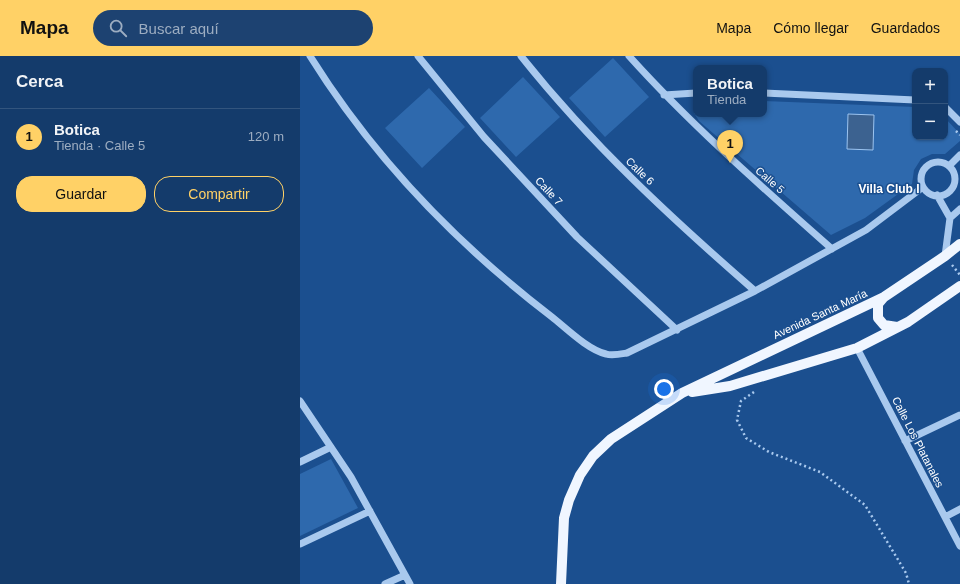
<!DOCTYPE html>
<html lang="es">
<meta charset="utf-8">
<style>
body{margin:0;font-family:Helvetica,sans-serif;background:#1d4271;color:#f1f3f6}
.controls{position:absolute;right:12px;top:12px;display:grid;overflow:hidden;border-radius:8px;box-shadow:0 1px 3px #0004}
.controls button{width:36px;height:36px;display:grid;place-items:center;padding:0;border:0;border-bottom:1px solid #33557e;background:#143b6b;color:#f1f3f6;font:20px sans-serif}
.you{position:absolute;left:364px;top:333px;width:14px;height:14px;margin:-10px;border:3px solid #fff;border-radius:50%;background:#1a73e8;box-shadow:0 0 0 6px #1a73e833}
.badge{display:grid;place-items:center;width:26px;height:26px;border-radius:50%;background:#ffd166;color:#111;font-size:13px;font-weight:700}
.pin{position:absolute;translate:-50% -33px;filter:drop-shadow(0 1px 2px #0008)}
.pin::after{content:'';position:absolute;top:21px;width:14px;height:12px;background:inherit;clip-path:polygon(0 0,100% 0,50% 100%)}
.popup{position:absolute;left:393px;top:9px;width:74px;height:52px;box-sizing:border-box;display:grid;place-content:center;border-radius:8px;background:#143b6b;filter:drop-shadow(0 1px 3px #0005);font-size:13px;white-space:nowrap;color:#9dadc1}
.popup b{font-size:15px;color:#f1f3f6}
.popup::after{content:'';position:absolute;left:50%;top:100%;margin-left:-8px;border:8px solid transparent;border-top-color:#143b6b}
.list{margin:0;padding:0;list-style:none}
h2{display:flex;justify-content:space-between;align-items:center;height:52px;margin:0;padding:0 16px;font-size:17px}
h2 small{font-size:13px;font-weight:400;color:#9dadc1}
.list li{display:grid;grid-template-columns:26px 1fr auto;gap:12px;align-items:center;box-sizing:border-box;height:56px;padding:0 16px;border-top:1px solid #33557e}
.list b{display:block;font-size:15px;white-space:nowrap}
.list p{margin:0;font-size:13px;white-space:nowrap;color:#9dadc1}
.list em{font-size:13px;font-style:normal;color:#9dadc1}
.actions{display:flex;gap:8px;padding:12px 16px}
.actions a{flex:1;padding:9px 0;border:1px solid #ffd166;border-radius:16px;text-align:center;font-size:14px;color:#ffd166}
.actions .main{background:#ffd166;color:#111}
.icon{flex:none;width:22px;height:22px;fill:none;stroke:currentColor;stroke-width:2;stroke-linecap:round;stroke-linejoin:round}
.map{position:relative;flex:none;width:660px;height:528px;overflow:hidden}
header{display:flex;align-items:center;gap:24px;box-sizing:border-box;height:56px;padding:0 20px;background:#ffd166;color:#111}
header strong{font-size:19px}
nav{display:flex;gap:22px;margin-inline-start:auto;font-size:14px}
.search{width:280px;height:36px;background:#1d4271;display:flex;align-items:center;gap:10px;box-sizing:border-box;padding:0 14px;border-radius:22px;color:#9dadc1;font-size:15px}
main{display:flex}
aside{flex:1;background:#143b6b}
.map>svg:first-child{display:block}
</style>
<header>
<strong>Mapa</strong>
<div class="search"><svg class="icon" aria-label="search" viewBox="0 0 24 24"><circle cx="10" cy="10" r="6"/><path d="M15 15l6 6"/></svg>Buscar aquí</div>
<nav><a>Mapa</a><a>Cómo llegar</a><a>Guardados</a></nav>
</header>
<main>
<aside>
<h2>Cerca<small></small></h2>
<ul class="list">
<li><span class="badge">1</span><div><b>Botica</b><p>Tienda · Calle 5</p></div><em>120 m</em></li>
</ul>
<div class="actions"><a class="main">Guardar</a><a>Compartir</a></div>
</aside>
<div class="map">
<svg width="660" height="528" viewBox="0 0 660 528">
<rect width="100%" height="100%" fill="#1b4f8f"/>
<path fill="#2e69ad" d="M313,2L349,41L305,81L269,42Z
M223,21L260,61L216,101L180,62Z
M129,32L165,71L122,112L85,72Z
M464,45L615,51V81H645V62L660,78V85L645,98H632L621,103L614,114L612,128L565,162L531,179L399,65L394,57L396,49V58H464Z
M31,403L58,452L0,480V418Z"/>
<path fill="#3c6290" stroke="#9cc4f0" d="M548,58L574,59L573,94L547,93Z"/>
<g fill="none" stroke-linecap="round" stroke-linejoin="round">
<path stroke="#a9c9ee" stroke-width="2.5" stroke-dasharray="2 3" stroke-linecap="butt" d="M656,75L660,79
M652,209L660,219
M454,336L441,345L437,364L446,382L469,396L520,416L565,449L606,517L609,528"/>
<path stroke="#a9c9ee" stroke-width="7" d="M10,0C73,101 158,189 252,261C266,272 288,294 306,298C312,300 321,298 327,297L455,235L566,174L623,131
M118,0L184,81L277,181L377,274
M221,0C291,88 370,161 455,235
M329,0C391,69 462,131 532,193
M464,37L615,44
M364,39L396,37
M645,51L660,66
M621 123a17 17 0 1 1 34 0a17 17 0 1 1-34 0Z
M649,110L660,99
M637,139L650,162L645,200
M650,162L660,153
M557,292L660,490
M0,345L51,421L110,528
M605,385L660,359
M0,406L31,391
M645,461L660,453
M0,488L70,455
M85,528L105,519"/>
<path stroke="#f0f6ff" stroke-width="10" d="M584,241L578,248V262L584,269L597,271
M392,336L430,330L557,292L608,266L660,230
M261,528L264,462L269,444L280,419L293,400L311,383L382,337L584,241L645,200L660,188"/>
</g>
<g text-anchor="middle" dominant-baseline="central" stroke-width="3" stroke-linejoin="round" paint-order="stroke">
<g font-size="11" fill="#fff" stroke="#1b4f8f">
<text transform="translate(340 115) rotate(44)">Calle 6</text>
<text transform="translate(470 124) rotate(41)">Calle 5</text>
<text transform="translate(249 135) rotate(47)">Calle 7</text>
<text transform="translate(520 258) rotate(-25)">Avenida Santa María</text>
<text transform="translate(618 386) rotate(63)">Calle Los Platanales</text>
</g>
<g font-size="12" font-weight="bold" fill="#fff" stroke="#1b4f8f">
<text x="589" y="133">Villa Club I</text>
</g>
</g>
</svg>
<div class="controls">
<button>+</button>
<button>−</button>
</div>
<div class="you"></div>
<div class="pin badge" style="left:430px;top:107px">1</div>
<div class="popup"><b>Botica</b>Tienda</div>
</div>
</main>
